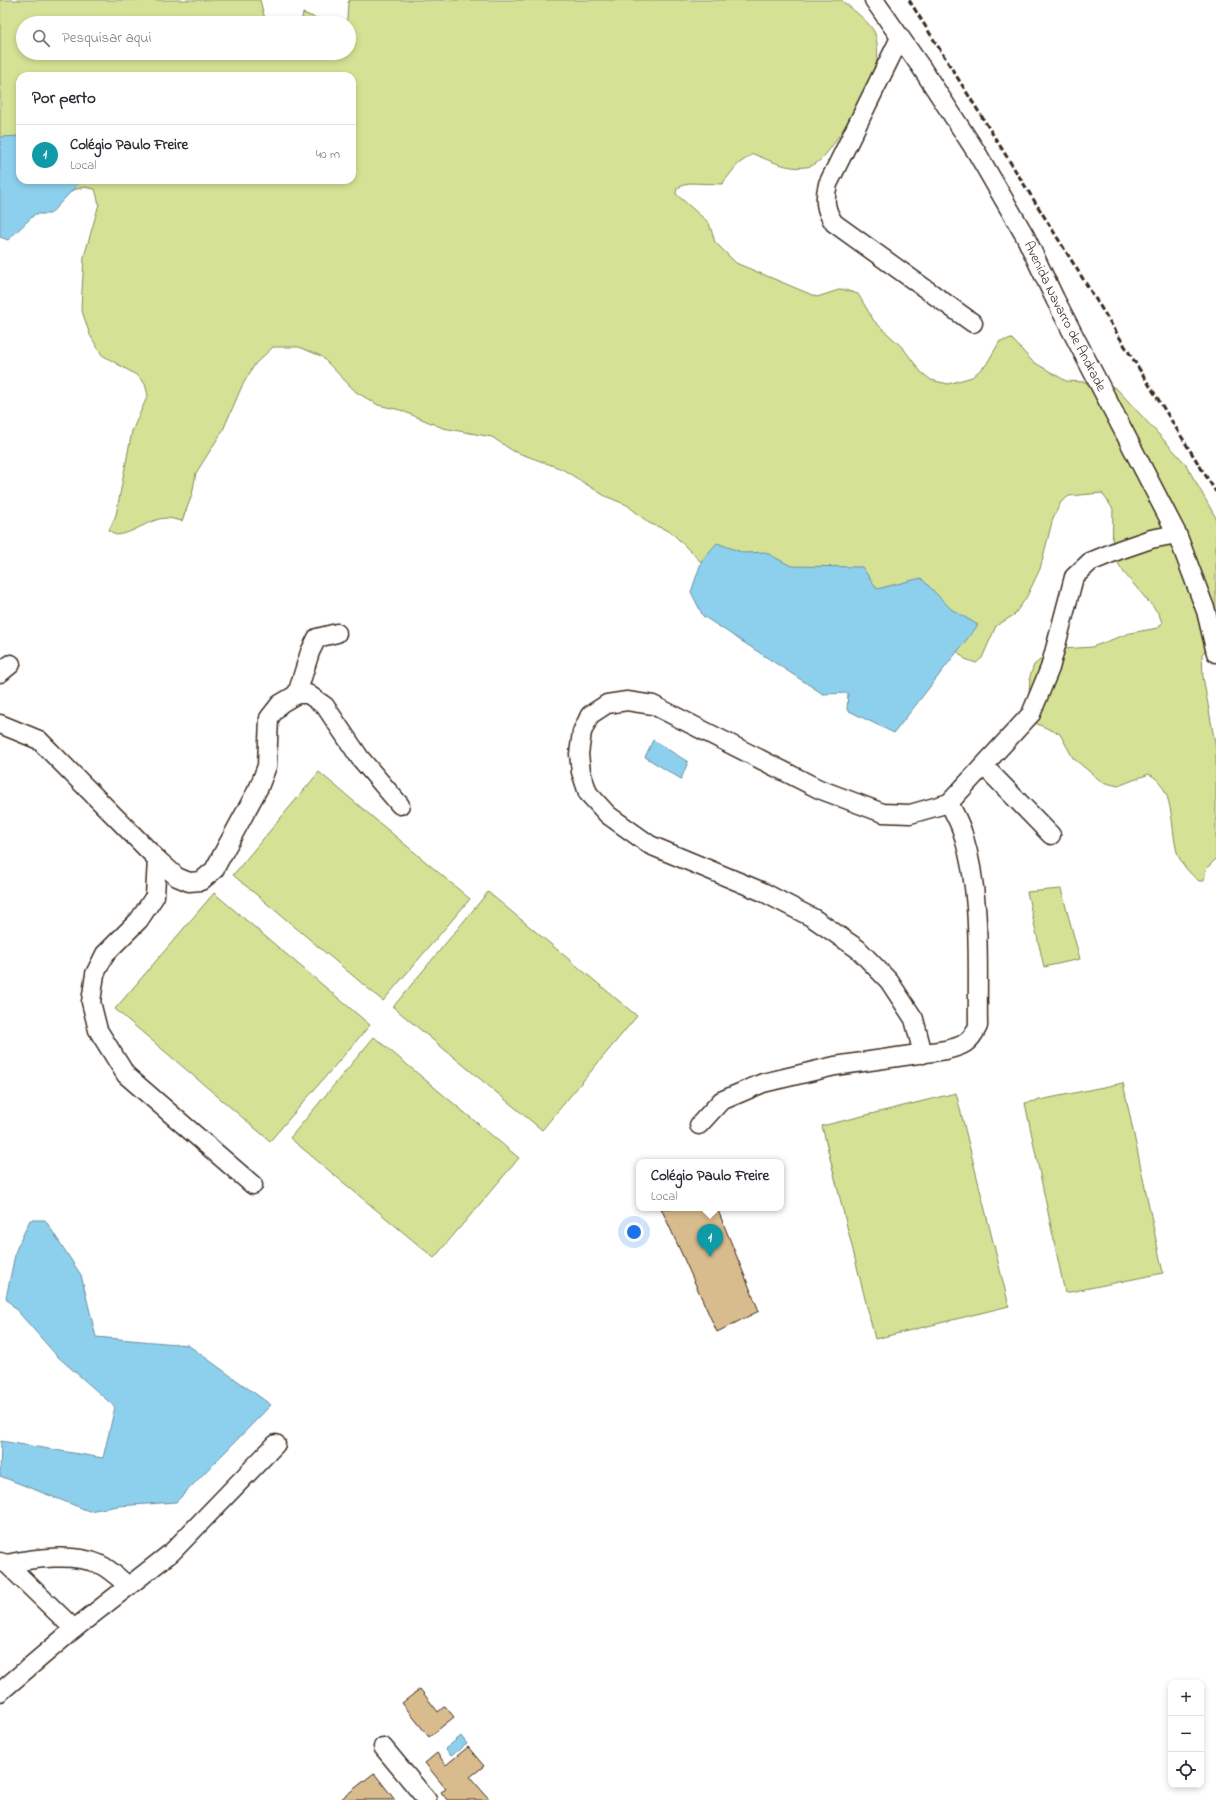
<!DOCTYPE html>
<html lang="pt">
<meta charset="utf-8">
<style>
body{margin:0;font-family:"Indie Flower",sans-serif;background:#f2f2f3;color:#2b2b33}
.controls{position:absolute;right:12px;bottom:12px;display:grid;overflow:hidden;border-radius:8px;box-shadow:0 2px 6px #0003}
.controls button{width:36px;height:36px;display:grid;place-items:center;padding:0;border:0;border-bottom:1px solid #e1e1e2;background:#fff;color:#2b2b33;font:20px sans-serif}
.you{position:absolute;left:634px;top:1232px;width:14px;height:14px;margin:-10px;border:3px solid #fff;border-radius:50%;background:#1a73e8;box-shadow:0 0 0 6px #1a73e833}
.badge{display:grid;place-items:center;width:26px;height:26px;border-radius:50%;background:#7c3aed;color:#fff;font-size:13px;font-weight:700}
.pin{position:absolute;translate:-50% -33px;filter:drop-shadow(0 1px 2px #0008)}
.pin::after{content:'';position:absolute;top:21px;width:14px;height:12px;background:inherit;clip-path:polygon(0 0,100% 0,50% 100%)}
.popup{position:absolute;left:636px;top:1159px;width:148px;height:52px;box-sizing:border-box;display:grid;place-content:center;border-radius:8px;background:#fff;filter:drop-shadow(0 1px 3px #0005);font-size:13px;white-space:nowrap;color:#7c7c81}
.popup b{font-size:15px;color:#2b2b33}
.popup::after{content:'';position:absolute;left:50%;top:100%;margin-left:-8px;border:8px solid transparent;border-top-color:#fff}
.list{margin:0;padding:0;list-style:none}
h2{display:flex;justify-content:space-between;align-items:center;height:52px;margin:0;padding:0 16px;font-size:17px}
h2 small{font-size:13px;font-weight:400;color:#7c7c81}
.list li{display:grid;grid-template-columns:26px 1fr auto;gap:12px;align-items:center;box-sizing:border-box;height:60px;padding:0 16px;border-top:1px solid #e1e1e2}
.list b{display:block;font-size:15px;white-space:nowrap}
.list p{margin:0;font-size:13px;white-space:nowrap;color:#7c7c81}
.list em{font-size:13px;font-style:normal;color:#7c7c81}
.icon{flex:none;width:22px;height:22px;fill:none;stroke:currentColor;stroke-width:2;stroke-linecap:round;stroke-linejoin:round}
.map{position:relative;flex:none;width:1216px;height:1800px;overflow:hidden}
.search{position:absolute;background:#fff;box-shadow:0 2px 6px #0003;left:16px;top:16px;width:340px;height:44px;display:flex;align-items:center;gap:10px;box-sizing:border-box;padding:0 14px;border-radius:22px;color:#7c7c81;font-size:15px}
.panel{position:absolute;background:#fff;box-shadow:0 2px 6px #0003;left:16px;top:72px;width:340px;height:112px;border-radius:12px}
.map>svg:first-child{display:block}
</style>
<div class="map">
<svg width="1216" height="1800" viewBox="0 0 1216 1800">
<rect width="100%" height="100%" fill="#fff"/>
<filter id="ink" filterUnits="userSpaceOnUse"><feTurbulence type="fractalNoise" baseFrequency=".025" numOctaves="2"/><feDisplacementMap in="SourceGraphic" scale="8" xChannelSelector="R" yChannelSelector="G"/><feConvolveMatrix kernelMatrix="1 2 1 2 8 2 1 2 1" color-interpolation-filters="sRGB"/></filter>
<g filter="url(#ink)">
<path fill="#d5e295" stroke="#88865a" d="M0,0H260L266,23H23V53H349V23H343L347,19L348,2L350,0H841C850,7 872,24 875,34C878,45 879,56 875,67C869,86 834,150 819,161C816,164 810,167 805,167C788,170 769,160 753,154L738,164L722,184L689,183L677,188L676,194L709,223L715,242L736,263L817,297L842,289L858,294L874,321L903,348L921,372L931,380L948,384L972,377L986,365L1000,341L1012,339L1032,361L1066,381L1105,383L1117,389L1185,463L1216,518V658L1211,653L1205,651L1202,654L1203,677L1216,749V859L1206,869L1204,881H1199C1189,873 1181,864 1177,852C1170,826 1175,787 1149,774L1118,786L1102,782L1073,758L1060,734L1035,723L1028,715L1030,676L1034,665L1040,660L1063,649L1092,647L1130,633L1158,628L1162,623L1159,614L1125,574L1112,554L1113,509L1102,493L1069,496L1061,502L1053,518L1040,569L1026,598L1014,615L996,626L982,658L976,663L965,659L939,634L707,568L671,532L649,523L627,505L605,496L562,469L513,451L492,437L443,428L400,410L378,405L356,392L321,356L299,347H273L255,364L242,386L223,430L196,473L192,495L182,521C177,520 171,518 166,518C148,519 134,534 116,535L109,530L116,515L132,431L148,395L145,384L138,376L102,355L90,335L81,308L84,257L99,204L95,189L84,187L59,194L33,180H352V76H20V173L0,164Z
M303,13L329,23H301Z
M319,772L470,899L383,1001L233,875Z
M1061,889L1080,959L1044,967L1027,892Z
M488,892L637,1016L542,1130L393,1007Z
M214,893L370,1025L270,1141L115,1009Z
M374,1037L519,1158L434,1258L290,1138Z
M1123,1083L1163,1273L1065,1293L1025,1103Z
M956,1093L1009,1306L875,1339L822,1126Z"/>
<path fill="#8dd0ee" stroke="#6c8e9b" d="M20,136V180H82L50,214H35L8,240L0,237V137Z
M717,543L744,553L765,552L791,566L862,567L877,589L921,578L951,609L978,625L894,733L847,710L848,693L823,694L703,616L691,592L702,560Z
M653,740L688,762L681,779L645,757Z
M30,1220H45L81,1275L96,1337L188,1345L271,1405L176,1502L118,1506L89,1511L0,1476L1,1441L103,1458L115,1407L57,1356L6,1298L16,1250Z
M461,1736L467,1744L451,1756L445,1749Z"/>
<path fill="#d9bc8d" stroke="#3b2a1e" d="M661,1208H717L759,1311L717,1332Z
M420,1689L438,1712L445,1706L454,1717L429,1737L402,1703Z
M468,1747L484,1766L470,1777L490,1800H447L441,1792L446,1789L425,1763L437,1753L446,1765Z
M374,1773L395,1800H340Z"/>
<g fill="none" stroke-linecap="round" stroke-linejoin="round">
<g stroke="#3b2a1e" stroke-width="21">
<g id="minor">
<path id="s1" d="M874,0L921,67L977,153L1025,236L1055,299L1177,534L1206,611L1216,653"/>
<path d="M900,38L828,184C824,199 825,210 834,223L973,323"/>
<path d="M0,673L11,664"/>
<path d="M297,694L310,652L317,638L337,633"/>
<path d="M0,724L39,740L157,859L177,877L189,882L201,881L214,870L259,787L267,766L269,718L280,704L297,694H308L325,706L360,758L400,805"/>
<path d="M984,766L1051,835"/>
<path d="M157,859L155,896L139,920L105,954L95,974L91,1002L98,1030L126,1075L253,1185"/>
<path d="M923,1054L914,1019L889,981L858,949L813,918L763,892L650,845L608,815L588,793L581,772L579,754L582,732L590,715L607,704L627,701L653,705L819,789L883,813L910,814L949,803"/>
<path d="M699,1125L721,1101L763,1083L835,1066L946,1050C963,1046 970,1043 978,1026C977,963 982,895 963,834C960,823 954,813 949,803L1031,714L1050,668L1074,577L1090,562L1119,550L1151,539L1177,534"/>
<path d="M0,1562L7,1564L74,1629"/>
<path d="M7,1564C33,1558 74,1553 99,1564C110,1569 119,1578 128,1586"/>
<path d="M0,1692L74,1629L172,1552L276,1444"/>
<path d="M383,1747L427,1800"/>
</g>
</g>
<use href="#minor" stroke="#fff" stroke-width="18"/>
<path stroke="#3b2a1e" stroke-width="3" stroke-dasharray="6 3" stroke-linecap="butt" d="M909,0L1216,492"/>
</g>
</g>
<g text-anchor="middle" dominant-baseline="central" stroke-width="3" stroke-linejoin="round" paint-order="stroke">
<g font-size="14" fill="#3b2a1e" stroke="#fff">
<text stroke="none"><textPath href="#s1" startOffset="370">Avenida Navarro de Andrade</textPath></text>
</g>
</g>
</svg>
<div class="controls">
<button>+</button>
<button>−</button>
<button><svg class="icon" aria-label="locate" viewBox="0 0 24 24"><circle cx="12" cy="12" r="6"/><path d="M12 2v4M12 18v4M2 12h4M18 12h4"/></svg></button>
</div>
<div class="you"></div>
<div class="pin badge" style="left:710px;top:1257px;background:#0f9aa8">1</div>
<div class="popup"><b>Colégio Paulo Freire</b>Local</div>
<div class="search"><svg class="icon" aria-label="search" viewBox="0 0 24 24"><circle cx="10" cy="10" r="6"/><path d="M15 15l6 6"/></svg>Pesquisar aqui</div>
<section class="panel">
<h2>Por perto<small></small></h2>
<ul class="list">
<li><span class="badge" style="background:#0f9aa8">1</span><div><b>Colégio Paulo Freire</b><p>Local</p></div><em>40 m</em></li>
</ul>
</section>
</div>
